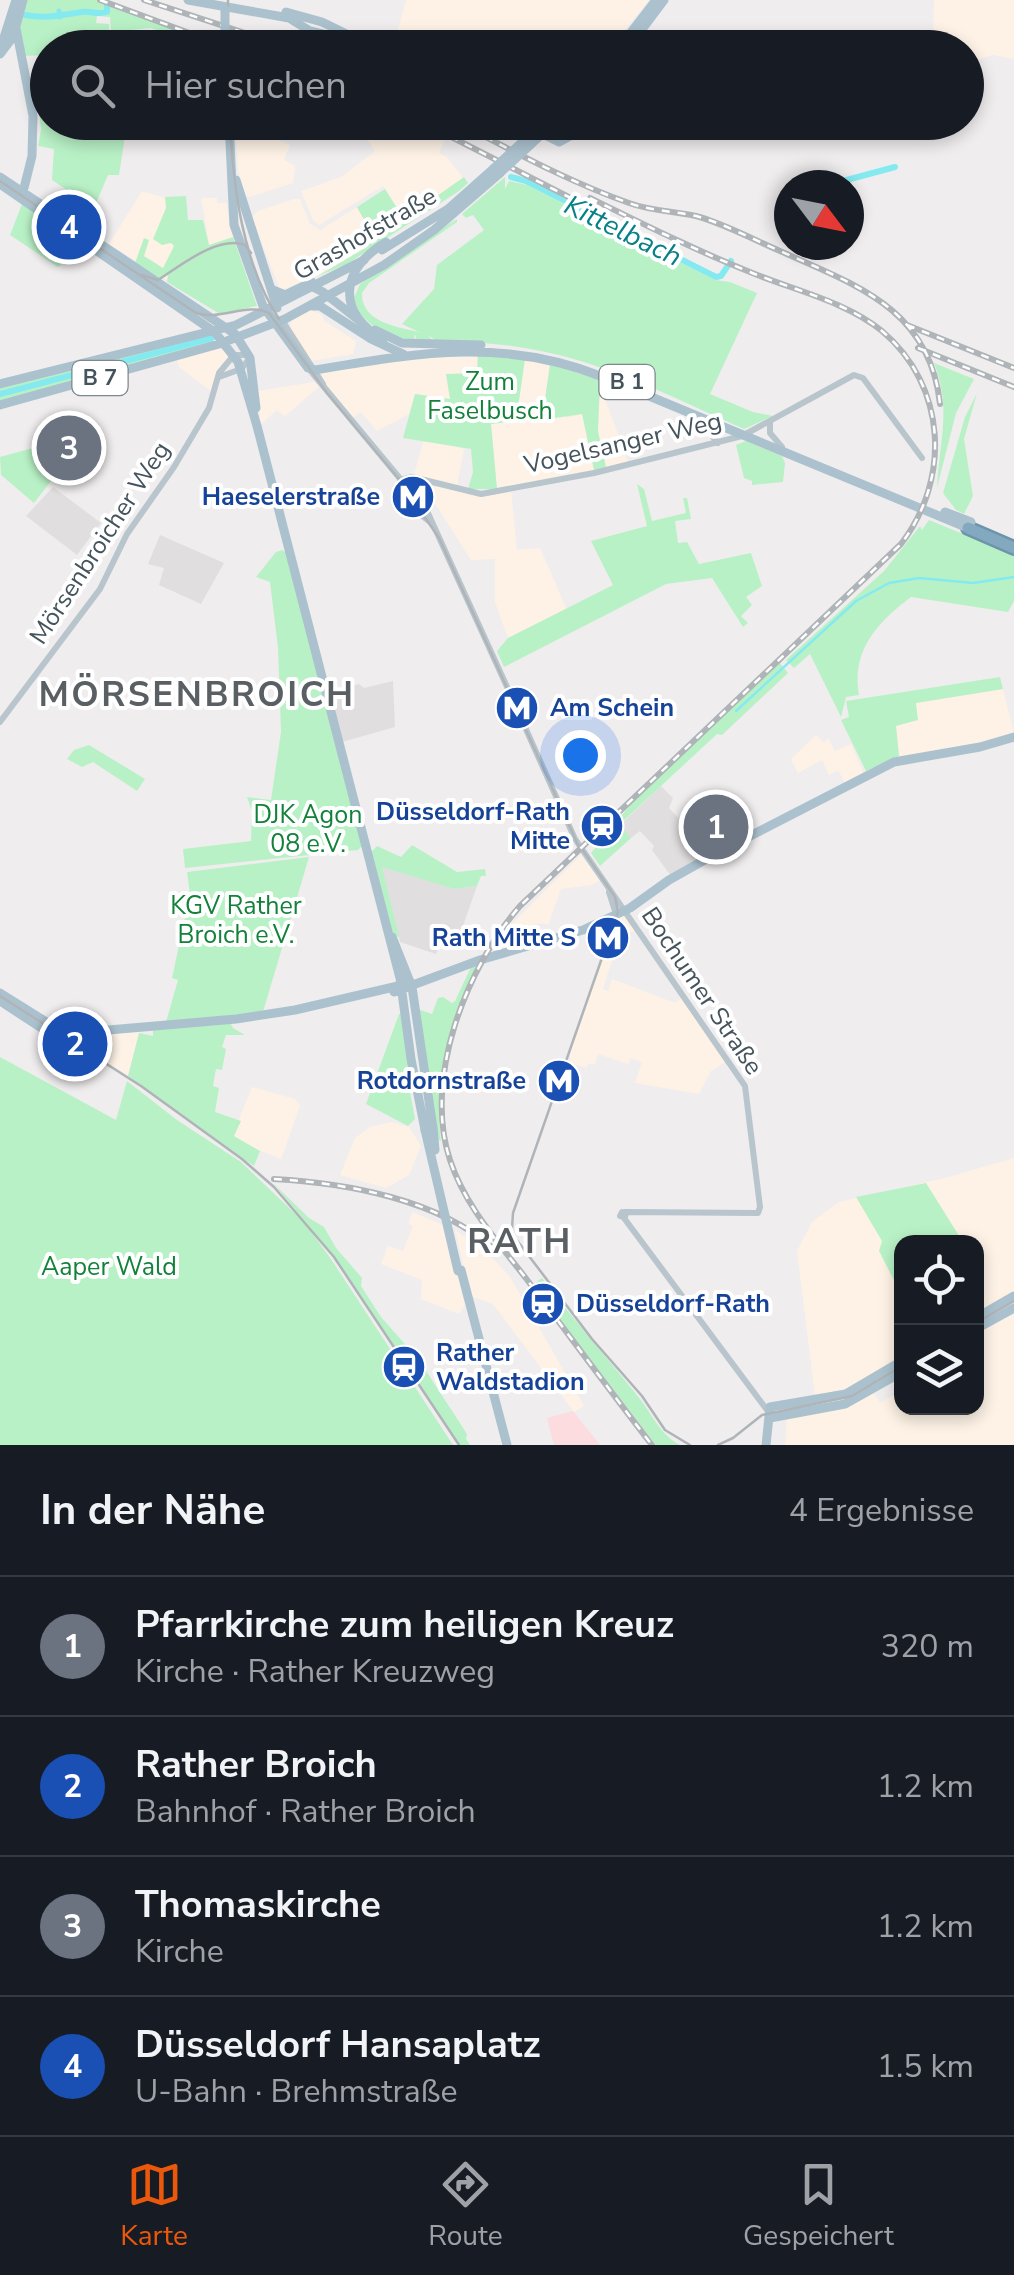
<!DOCTYPE html>
<html lang="de">
<meta charset="utf-8">
<style>
body{margin:0;font-family:"Nunito Sans",sans-serif;background:#20242c;color:#f1f3f6}
.controls{position:absolute;right:30px;bottom:30px;display:grid;overflow:hidden;border-radius:20px;box-shadow:0 5px 15px #0003}
.controls button{width:90px;height:90px;display:grid;place-items:center;padding:0;border:0;border-bottom:2px solid #363941;background:#171b24;color:#f1f3f6;font:50px sans-serif}
.compass{position:absolute;left:774px;top:170px;width:90px;height:90px;border-radius:50%;background:#171b24;box-shadow:0 5px 15px #0003;rotate:122deg}
.you{position:absolute;left:580px;top:755px;width:35px;height:35px;margin:-25px;border:8px solid #fff;border-radius:50%;background:#1a73e8;box-shadow:0 0 0 15px #1a73e833}
.badge{display:grid;place-items:center;width:65px;height:65px;border-radius:50%;background:#ea580c;color:#fff;font-size:32px;font-weight:700}
.pin{position:absolute;translate:-50% -50%;border:5px solid #fff;box-shadow:0 2px 10px #0006}
.list{margin:0;padding:0;list-style:none}
h2{display:flex;justify-content:space-between;align-items:center;height:130px;margin:0;padding:0 40px;font-size:42px}
h2 small{font-size:32px;font-weight:400;color:#9ea1a6}
.list li{display:grid;grid-template-columns:65px 1fr auto;gap:30px;align-items:center;box-sizing:border-box;height:140px;padding:0 40px;border-top:2px solid #363941}
.list b{display:block;font-size:38px;white-space:nowrap}
.list p{margin:0;font-size:32px;white-space:nowrap;color:#9ea1a6}
.list em{font-size:32px;font-style:normal;color:#9ea1a6}
.icon{flex:none;width:55px;height:55px;fill:none;stroke:currentColor;stroke-width:2;stroke-linecap:round;stroke-linejoin:round}
.map{position:relative;flex:none;width:1014px;height:1445px;overflow:hidden}
.search{position:absolute;background:#171b24;box-shadow:0 5px 15px #0003;left:30px;right:30px;top:30px;height:110px;display:flex;align-items:center;gap:25px;box-sizing:border-box;padding:0 35px;border-radius:55px;color:#9ea1a6;font-size:38px}
.sheet{height:690px;background:#171b24}
nav{display:flex;justify-content:space-around;align-items:center;box-sizing:border-box;height:140px;border-top:2px solid #363941;background:#171b24;font-size:28px;color:#9ea1a6}
nav a{display:grid;justify-items:center;gap:5px}
nav .on{color:#ea580c}
.map>svg:first-child{display:block}
</style>
<div class="map">
<svg width="1014" height="1445" viewBox="0 0 1014 1445">
<rect width="100%" height="100%" fill="#f0edee"/>
<path fill="#fdf2e5" d="M406,0H649L611,47L393,48Z
M934,0H1014V59L993,55L967,63L966,48L933,47Z
M235,123H251V128L290,145L284,160L295,166L293,183L249,197L244,194L238,169Z
M356,123H414L446,138L439,153L447,157L464,179L405,220L383,186L319,225L313,220L301,191L341,177L375,151Z
M142,191L169,199L209,244L201,198H217V203H227L229,224L256,307L251,309L170,282L109,244Z
M294,199H300L310,224L320,230L357,207L374,237L362,250L316,277L280,290L252,217L258,211Z
M310,310L322,315L324,321L356,341L353,354L312,361L290,329L292,319Z
M217,346L229,355L212,392L179,367L177,358Z
M478,353L477,373L455,375L451,400L415,394L409,414L377,431L361,412L352,418L321,377L324,371L400,357Z
M525,359L550,364L567,418L597,410L602,391L629,464L497,489L491,424L516,421Z
M314,382L319,387L285,416L277,410L260,425L258,391Z
M429,440L464,449L457,486L414,475L423,442Z
M430,485L483,497L511,491L517,550L540,548L567,610L508,638L495,602V559L471,560L431,497Z
M1003,689L1014,734L982,745L899,756L896,725L918,720L915,703Z
M816,735L824,743L828,738L835,751L851,744L863,772L861,777L846,785L838,770L829,775L822,760L798,773L791,759Z
M581,855L600,880L592,885L561,889L548,925L542,923L516,928L511,925Z
M617,916L625,917L635,931L620,934L603,989L608,991L612,979L675,1003L682,998L725,1062L711,1071L699,1094L635,1083L642,1062L631,1058L628,1064L598,1054L594,1065L588,1063L587,1068L570,1063V1054Z
M140,1031L128,1076L84,1046L92,1033Z
M252,1087L295,1099L300,1106L281,1159L234,1140L232,1136Z
M392,1122L409,1127L421,1146L409,1175L386,1188L340,1175L355,1138L370,1127Z
M1014,1158V1294L977,1316L976,1242H902L901,1359L862,1385L815,1396L797,1251L812,1222L839,1202L945,1178Z
M413,1212L445,1226L465,1305L459,1314L421,1299L422,1280L381,1264L388,1246L403,1251L413,1226L408,1224Z
M455,1230L487,1252L510,1277L584,1406L574,1412L493,1304L471,1296Z
M1014,1310V1443L1011,1445H785L787,1418L873,1392L880,1403L901,1391L902,1408H976L977,1332Z"/>
<path fill="#e1dee0" d="M53,487L101,523L77,555L26,516Z
M160,535L224,563L201,604L159,585L164,568L148,564Z
M393,681L395,727L342,742L329,690L359,684L364,688Z
M661,786L673,798L669,808L691,831L705,856L671,876L652,850L654,846L640,831L631,838L619,826Z
M386,866L454,889L477,886L457,943L442,938L436,954L400,942L381,867Z"/>
<path fill="#fcdcde" d="M573,1411L600,1445H554L547,1418Z"/>
<path fill="#b9f1c6" d="M27,0H96L198,38V46L181,42L164,47L168,34L151,28L111,32L110,17L97,16L96,23L109,24V47L48,48L47,55L22,56L20,27Z
M37,90L47,91L48,122L131,123L125,136L119,175H108L94,208L52,180L54,149L38,146L41,130Z
M464,177L468,183L459,191L347,264L316,277L362,250L374,238L357,207L385,189L404,219Z
M505,177V189L509,181L527,185L715,280L730,282L757,293L710,394L753,412L773,416L744,429C682,402 618,368 550,353C513,344 474,342 435,340L428,335L432,340L417,341L415,334L414,341C388,336 360,326 354,298L360,284L456,219L446,229L457,219V222L369,283L362,293C361,325 403,327 421,333L402,324L434,289L437,265L484,230L473,215L466,218L462,214Z
M186,196L188,220H203L209,245L233,237L257,306L220,314L167,282L168,274L158,279L135,263L144,238L149,240L144,256L163,268L174,246L171,243L162,245L153,239L166,208L165,197Z
M22,204L83,245L84,247L58,267L10,235Z
M212,335V344L0,404V384Z
M478,353L525,359L516,421L491,424L497,489H468L473,472L471,449L403,438L415,394L450,399L446,374L477,373Z
M934,363L974,379L956,413L937,488C939,442 952,409 934,363Z
M550,364L600,380L598,431L606,467L594,470L582,414L542,420Z
M977,393L964,439L973,496L964,514L956,510L943,493L965,417Z
M746,441L782,456L785,463L783,482L752,485V481L744,478L736,445Z
M51,443L54,477L34,503L1,475L0,457Z
M637,484L644,489L652,521L686,513L683,498H687L691,519L675,521L678,543L687,542L699,564L751,553L762,586L746,597L752,605L741,616L748,623L743,627L712,578L666,584L504,667L497,651L508,638L613,585L591,541L647,526Z
M929,520L1014,555V601L1008,612L911,597C878,622 851,650 859,695L846,697L841,717L810,654L794,668L786,660L884,571L920,526L922,530Z
M282,550L287,553L362,846L358,850L185,868L183,849L251,841L252,811L247,797L271,800L281,732L278,648L270,582L256,577L276,552Z
M780,663L788,673L722,735L717,734L619,825L631,838L600,866L591,853L640,793Z
M1000,677L1003,689L916,703L918,720L896,726L899,756L866,771L841,720L849,717L846,701Z
M89,745L145,779L137,791L93,762L82,767L67,759L74,750Z
M412,845L457,872L485,869L486,876H481L477,886L454,889L382,867L399,936L395,939L385,921L371,852L377,846L401,857Z
M309,857L263,1012L166,1022L178,980L172,978L190,894L187,872Z
M479,963C451,1021 433,1076 441,1141L437,1140L418,1009L432,1014L438,998L443,997L452,1003L455,1001L471,967Z
M399,1014H402L412,1078L409,1087L415,1119L408,1126L366,1104Z
M230,1022L233,1028L245,1035H226L222,1047L226,1049L222,1070L216,1069L213,1086L219,1088L215,1112L241,1121L234,1136L260,1151L254,1166L128,1076L139,1033L153,1036V1030Z
M0,1057L116,1120L127,1081L177,1120L241,1162L304,1222L331,1259L453,1445H0Z
M273,1183L309,1218L324,1227L336,1248L362,1278L361,1286L381,1317L419,1360L467,1434L466,1439L470,1445H460L335,1257Z
M926,1183L963,1242H902L901,1294L879,1251L882,1241L856,1197Z
M542,1278C572,1318 605,1355 636,1394C653,1414 658,1433 680,1445H656L533,1285Z"/>
<g fill="none" stroke-linecap="round" stroke-linejoin="round">
<path stroke="#84eaf0" stroke-width="2.5" d="M736,711L856,601L889,583L919,578L973,583L1014,577"/>
<path stroke="#84eaf0" stroke-width="5" d="M59,11L60,17"/>
<path stroke="#84eaf0" stroke-width="6" d="M25,15C47,19 61,15 82,12C92,11 97,15 107,12V4
M511,177L526,181L716,277L721,276L731,261
M828,185L895,167
M0,394L212,338"/>
<g stroke="#6e94ab" stroke-width="16">
<path id="highway" d="M968,528L1014,548"/>
</g>
<path stroke="#b8c5cc" stroke-width="6" d="M282,320L323,384
M309,369L427,511L508,689C518,695 527,716 526,728
M219,377L241,369L250,358
M695,416L718,443
M770,423V433L782,447
M400,480L412,477L481,494L594,473L742,436L854,375L863,378L922,458
M401,481L421,515L430,522
M508,689L575,839L745,1086L760,1207L758,1213L625,1212
M0,722L100,589L127,534L174,467L209,408L219,373L234,355H249
M609,892L616,914
M622,1212L626,1213L625,1217L620,1216Z
M624,1218L767,1410"/>
<path stroke="#abc2ce" stroke-width="9" d="M188,0L289,18L310,31L344,39L363,48
M286,12L322,22L375,48
M16,28L33,116L32,156L23,192
M619,48L656,0
M628,48L664,0
M0,50L16,0
M0,54L13,37L23,0
M229,122L234,225L263,306L308,368L315,370C417,353 503,337 603,377L968,528
M519,122L559,142L570,136L569,122
M0,177L235,334L250,358L256,408
M236,180L277,308
M0,184L213,331
M382,250L448,209L493,169
M307,284L323,292L361,322
M273,290L285,295L312,282
M313,306H320L371,339L403,354
M375,330L402,343L481,345
M214,331L238,362L257,426L400,978L411,1059L425,1130
M0,384L236,325L364,260
M0,405L219,344L285,319L384,265L434,230L500,173
M945,512L971,522
M392,937L412,987L433,1128
M394,992L480,960L583,930L630,908L669,880L717,853L894,762L980,747L1014,737
M0,993L56,1028
M0,1001L43,1029L62,1034L236,1019L295,1010L398,986
M461,1270L507,1445
M976,1318L1014,1296
M976,1329L1014,1308
M770,1418L845,1404L902,1372
M766,1445L770,1407L846,1394L902,1361"/>
<use href="#highway" stroke="#82a9bf" stroke-width="11"/>
<path stroke="#afb4b8" stroke-width="2.5" d="M227,48L228,0
M230,122C233,188 243,264 279,319
M0,181L196,313C220,321 247,302 269,313L327,393L398,478L439,538L578,845
M142,275L158,280C180,266 218,235 245,245L251,253
M582,849L615,897L618,912L513,1213L512,1229L516,1239L592,1339L642,1396L665,1430L690,1445
M0,996L141,1086L242,1159L274,1187L334,1257L459,1445
M976,1323L1014,1301
M718,1445L733,1438L762,1415L852,1396L902,1366"/>
<g stroke="#afb4b8" stroke-width="6">
<path id="rail" d="M100,0L230,48
M144,0L291,48
M422,122L600,213
M457,122C513,151 569,182 629,203C651,211 673,211 696,216C725,224 752,239 780,251C856,285 930,309 940,404
M590,198C643,224 695,250 750,272C793,290 845,301 882,331C947,386 951,479 901,544L520,906C466,968 423,1079 450,1160C465,1206 499,1243 528,1281C569,1335 610,1391 652,1445
M907,325L1014,368
M918,348L1014,387
M274,1179C346,1183 438,1199 494,1249"/>
</g>
<use href="#rail" stroke="#fff" stroke-width="2.5" stroke-dasharray="8" stroke-linecap="butt"/>
<path stroke="#abc2ce" stroke-width="9" d="M225,48V10
M493,169L542,124
M500,173L555,122
M383,340C336,311 340,270 386,242
M433,1128L435,1150
M425,1130L458,1271"/>
</g>
<defs>
<g id="metro-disc" transform="scale(2.25)"><circle r="9.5" fill="#1a4fb4" stroke="#fff"/><path d="M-5.5 5V-5H-3L0 0L3-5H5.5V5H3V-.5L0 4L-3-.5V5Z" fill="#fff"/></g>
<g id="station-disc" transform="scale(2.25)"><circle r="9.5" fill="#1a4fb4" stroke="#fff"/><path d="M-3-6H3Q5-6 5-4V2Q5 4 3 4L4.5 6H3L1.5 4h-3L-3 6H-4.5L-3 4Q-5 4-5 2V-4Q-5-6-3-6ZM-3.5-4v3h7v-3ZM-3.5 1v1.5H-2V1ZM2 1v1.5H3.5V1Z" fill="#fff"/></g>
</defs>
<g fill-rule="evenodd">
<use href="#metro-disc" x="413" y="497"/>
<use href="#metro-disc" x="517" y="708"/>
<use href="#station-disc" x="602" y="826"/>
<use href="#metro-disc" x="608" y="938"/>
<use href="#metro-disc" x="559" y="1081"/>
<use href="#station-disc" x="543" y="1304"/>
<use href="#station-disc" x="404" y="1367"/>
</g>
<g text-anchor="middle" dominant-baseline="central" stroke-width="8" stroke-linejoin="round" paint-order="stroke">
<g fill="#fff" stroke="#7d878d" stroke-width="2.5">
<rect x="72.5" y="361" width="55" height="34" rx="8"/>
<rect x="599.5" y="365" width="55" height="34" rx="8"/>
</g>
<g font-size="22" font-weight="bold" fill="#45545c">
<text x="100" y="378">B 7</text>
<text x="627" y="382">B 1</text>
</g>
<g font-size="25" fill="#45545c" stroke="#fff">
<text transform="translate(365 234) rotate(-30)">Grashofstraße</text>
<text transform="translate(623 443) rotate(-13)">Vogelsanger Weg</text>
<text transform="translate(100 543) rotate(-57)">Mörsenbroicher Weg</text>
<text transform="translate(702 991) rotate(56)">Bochumer Straße</text>
</g>
<g font-size="25" fill="#128139" stroke="#fff">
<text x="490" y="382">Zum<tspan x="490" dy="29">Faselbusch</tspan></text>
<text x="308" y="815">DJK Agon<tspan x="308" dy="29">08 e.V.</tspan></text>
<text x="236" y="906">KGV Rather<tspan x="236" dy="29">Broich e.V.</tspan></text>
<text x="109" y="1267">Aaper Wald</text>
</g>
<g font-size="25" font-weight="bold" fill="#164399" stroke="#fff" text-anchor="end">
<text x="380" y="497">Haeselerstraße</text>
<text x="550" y="708" text-anchor="start">Am Schein</text>
<text x="570" y="812">Düsseldorf-Rath<tspan x="570" dy="29">Mitte</tspan></text>
<text x="576" y="938">Rath Mitte S</text>
<text x="526" y="1081">Rotdornstraße</text>
<text x="576" y="1304" text-anchor="start">Düsseldorf-Rath</text>
<text x="436" y="1353" text-anchor="start">Rather<tspan x="436" dy="29">Waldstadion</tspan></text>
</g>
<g font-size="28" font-style="italic" fill="#088088" stroke="#fff">
<text transform="translate(623 231) rotate(26)">Kittelbach</text>
</g>
<g font-size="35" font-weight="bold" letter-spacing="2.5" fill="#5a5f63" stroke="#fff">
<text x="197" y="694">MÖRSENBROICH</text>
<text x="520" y="1241">RATH</text>
</g>
</g>
</svg>
<div class="controls">
<button><svg class="icon" aria-label="locate" viewBox="0 0 24 24"><circle cx="12" cy="12" r="6"/><path d="M12 2v4M12 18v4M2 12h4M18 12h4"/></svg></button>
<button><svg class="icon" aria-label="layers" viewBox="0 0 24 24"><path d="M12 4l9 5-9 5-9-5zM3 14l9 5 9-5"/></svg></button>
</div>
<svg class="compass" viewBox="-18 -18 36 36"><path d="M0-13l5 13h-10z" fill="#e53935"/><path d="M0 13l5-13h-10z" fill="#9ea1a6"/></svg>
<div class="you"></div>
<div class="pin badge" style="left:716px;top:827px;background:#6b7280">1</div>
<div class="pin badge" style="left:75px;top:1044px;background:#1a4fb4">2</div>
<div class="pin badge" style="left:69px;top:448px;background:#6b7280">3</div>
<div class="pin badge" style="left:69px;top:227px;background:#1a4fb4">4</div>
<div class="search"><svg class="icon" aria-label="search" viewBox="0 0 24 24"><circle cx="10" cy="10" r="6"/><path d="M15 15l6 6"/></svg>Hier suchen</div>
</div>
<section class="sheet">
<h2>In der Nähe<small>4 Ergebnisse</small></h2>
<ul class="list">
<li><span class="badge" style="background:#6b7280">1</span><div><b>Pfarrkirche zum heiligen Kreuz</b><p>Kirche · Rather Kreuzweg</p></div><em>320 m</em></li>
<li><span class="badge" style="background:#1a4fb4">2</span><div><b>Rather Broich</b><p>Bahnhof · Rather Broich</p></div><em>1.2 km</em></li>
<li><span class="badge" style="background:#6b7280">3</span><div><b>Thomaskirche</b><p>Kirche</p></div><em>1.2 km</em></li>
<li><span class="badge" style="background:#1a4fb4">4</span><div><b>Düsseldorf Hansaplatz</b><p>U-Bahn · Brehmstraße</p></div><em>1.5 km</em></li>
</ul>
</section>
<nav>
<a class="on"><svg class="icon" aria-label="map" viewBox="0 0 24 24"><path d="M3 6l6-2 6 2 6-2v14l-6 2-6-2-6 2zM9 4v14M15 6v14"/></svg>Karte</a>
<a><svg class="icon" aria-label="directions" viewBox="0 0 24 24"><path d="M12 3l9 9-9 9-9-9zM9 14v-3h6M13 9l2 2-2 2"/></svg>Route</a>
<a><svg class="icon" aria-label="saved" viewBox="0 0 24 24"><path d="M7 4h10v16l-5-4-5 4z"/></svg>Gespeichert</a>
</nav>
